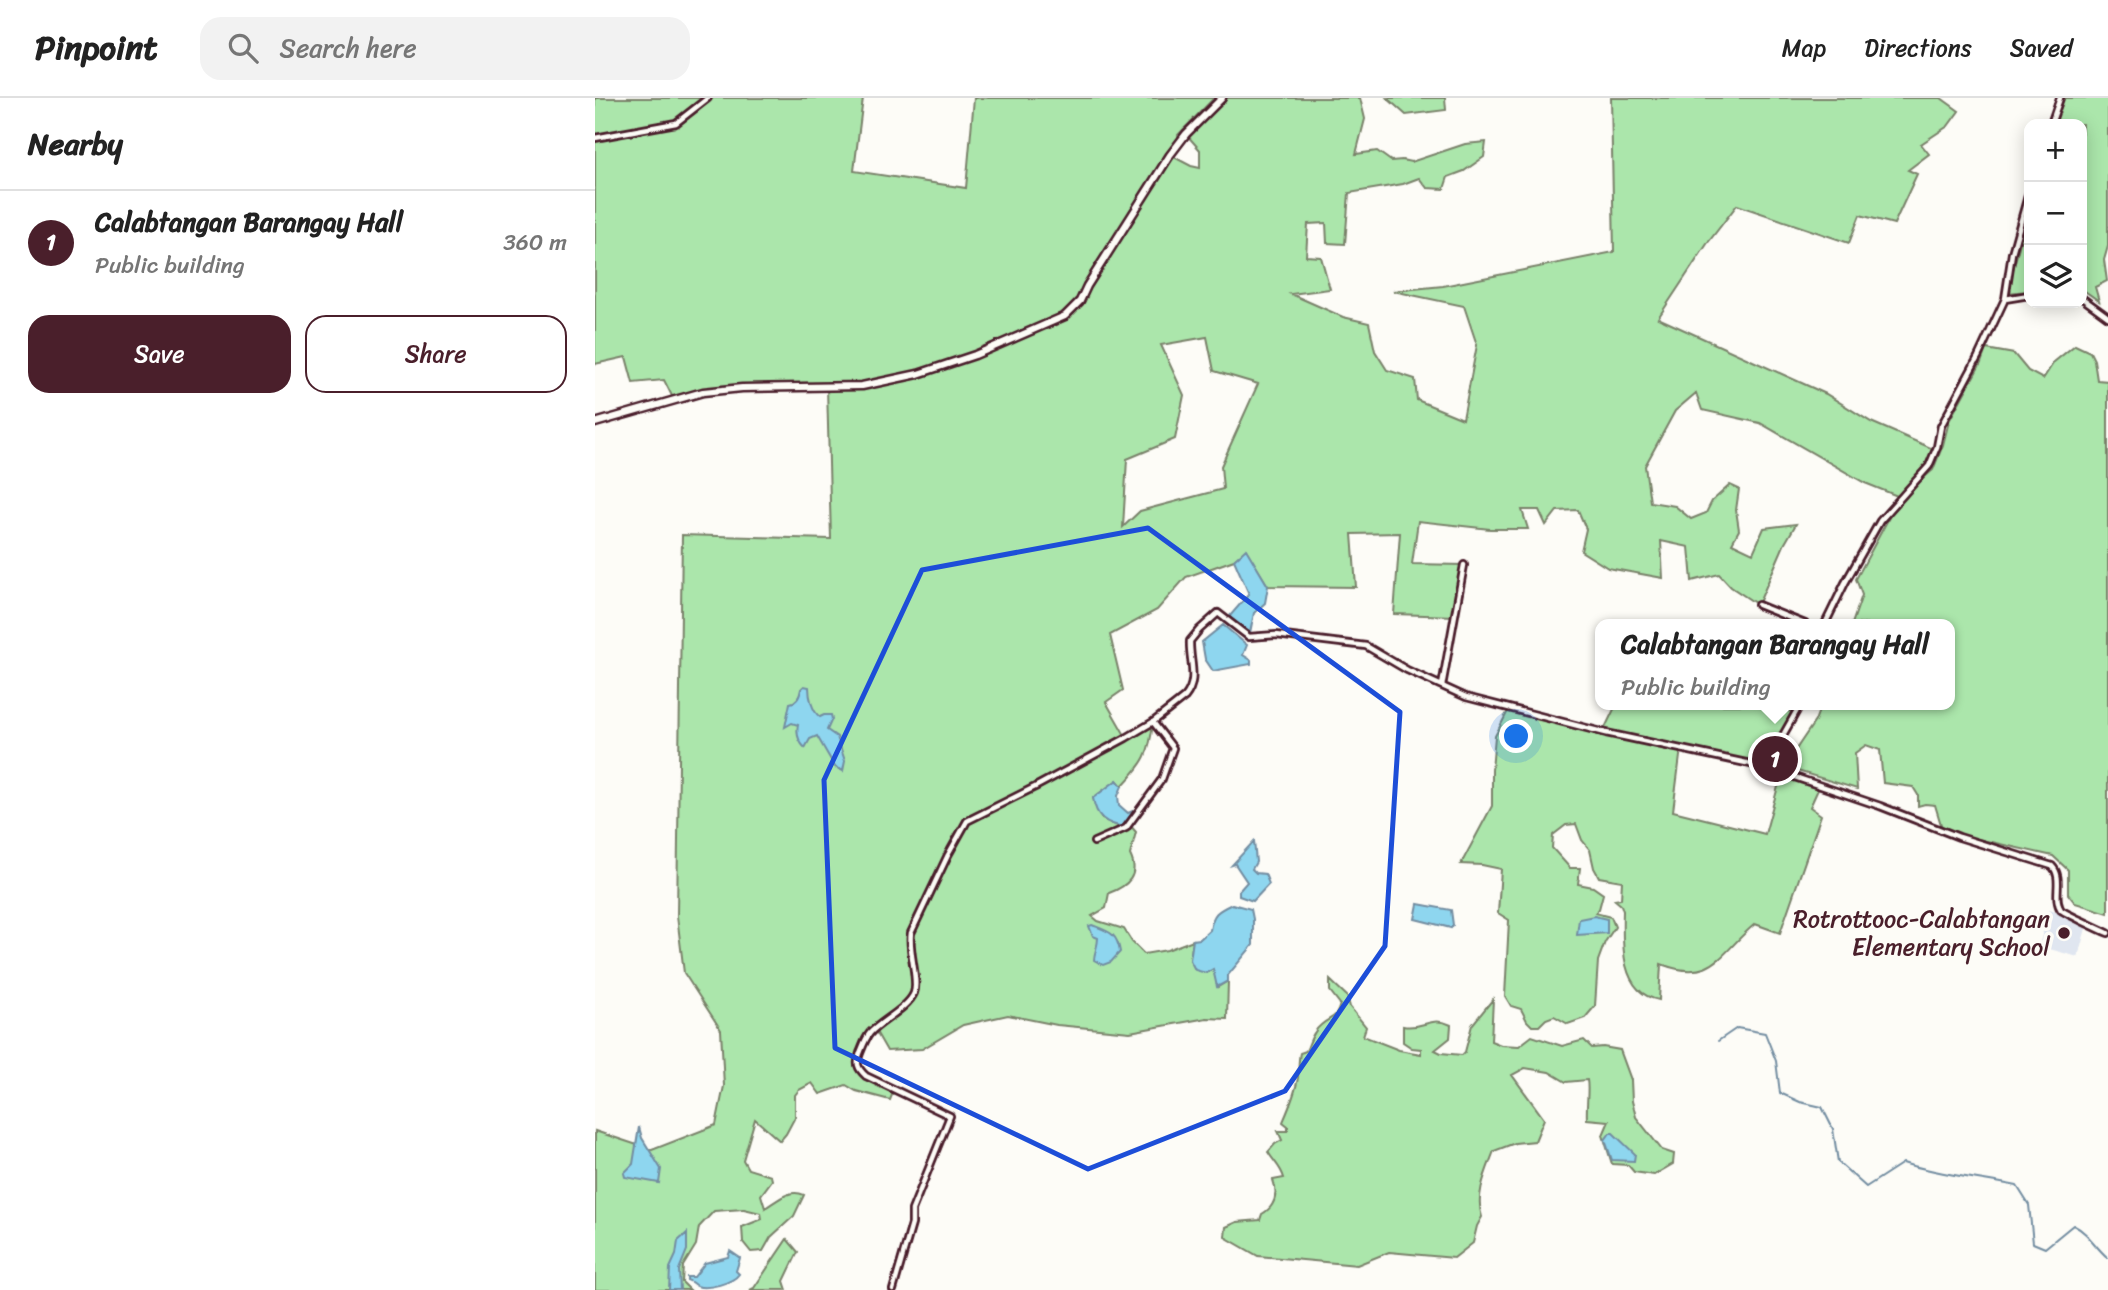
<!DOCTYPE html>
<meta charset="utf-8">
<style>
body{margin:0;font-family:Sriracha,sans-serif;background:#f2f2f2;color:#222}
.controls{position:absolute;right:21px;top:21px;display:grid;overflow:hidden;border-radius:14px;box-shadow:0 4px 18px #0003}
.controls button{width:63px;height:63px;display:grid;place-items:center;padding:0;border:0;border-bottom:2px solid #e0e0e0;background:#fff;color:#222;font:35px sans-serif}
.you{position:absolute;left:922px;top:639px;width:24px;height:24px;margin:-18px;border:5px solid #fff;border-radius:50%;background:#1a73e8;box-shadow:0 0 0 10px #1a73e833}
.badge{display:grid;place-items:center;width:46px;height:46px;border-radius:50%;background:#4a1f2b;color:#fff;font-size:23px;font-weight:700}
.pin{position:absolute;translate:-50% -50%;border:4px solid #fff;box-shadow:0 2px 7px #0006}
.popup{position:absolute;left:1000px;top:521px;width:360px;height:91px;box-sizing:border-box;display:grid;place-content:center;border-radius:14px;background:#fff;filter:drop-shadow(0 2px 5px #0005);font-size:23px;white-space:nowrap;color:#767676}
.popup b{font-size:26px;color:#222}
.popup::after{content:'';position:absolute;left:50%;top:100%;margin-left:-14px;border:14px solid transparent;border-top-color:#fff}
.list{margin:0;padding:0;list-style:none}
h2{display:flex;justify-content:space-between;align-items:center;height:91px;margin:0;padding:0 28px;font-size:30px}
h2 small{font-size:23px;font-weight:400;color:#767676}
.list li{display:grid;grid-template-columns:46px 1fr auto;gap:21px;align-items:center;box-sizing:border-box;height:105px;padding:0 28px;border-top:2px solid #e0e0e0}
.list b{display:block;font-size:26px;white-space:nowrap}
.list p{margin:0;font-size:23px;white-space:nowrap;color:#767676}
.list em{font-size:23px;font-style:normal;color:#767676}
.actions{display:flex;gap:14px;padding:21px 28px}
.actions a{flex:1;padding:16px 0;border:2px solid #4a1f2b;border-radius:21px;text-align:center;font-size:24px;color:#4a1f2b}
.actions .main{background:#4a1f2b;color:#fff}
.icon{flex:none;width:38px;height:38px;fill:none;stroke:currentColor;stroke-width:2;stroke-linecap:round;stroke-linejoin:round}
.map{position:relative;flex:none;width:1513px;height:1192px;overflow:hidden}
header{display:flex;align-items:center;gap:42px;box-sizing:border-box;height:98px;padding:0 35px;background:#fff;border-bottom:2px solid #e0e0e0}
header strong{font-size:33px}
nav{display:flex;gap:38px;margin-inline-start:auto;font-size:24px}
.search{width:490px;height:63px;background:#f2f2f2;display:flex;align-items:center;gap:18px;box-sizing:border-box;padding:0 24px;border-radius:21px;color:#767676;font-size:26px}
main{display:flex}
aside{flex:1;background:#fff}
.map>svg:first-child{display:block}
</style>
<header>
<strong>Pinpoint</strong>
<div class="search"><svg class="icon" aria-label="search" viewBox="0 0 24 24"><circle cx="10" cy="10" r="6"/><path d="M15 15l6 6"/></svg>Search here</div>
<nav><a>Map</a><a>Directions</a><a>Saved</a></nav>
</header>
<main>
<aside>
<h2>Nearby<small></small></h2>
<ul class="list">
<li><span class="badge">1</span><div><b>Calabtangan Barangay Hall</b><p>Public building</p></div><em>360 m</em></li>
</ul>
<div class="actions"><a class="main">Save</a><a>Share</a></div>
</aside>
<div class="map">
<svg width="1513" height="1192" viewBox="0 0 1513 1192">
<rect width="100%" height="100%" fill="#fdfcf7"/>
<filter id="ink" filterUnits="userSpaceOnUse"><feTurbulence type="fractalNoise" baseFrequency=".0143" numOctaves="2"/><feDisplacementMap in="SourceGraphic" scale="14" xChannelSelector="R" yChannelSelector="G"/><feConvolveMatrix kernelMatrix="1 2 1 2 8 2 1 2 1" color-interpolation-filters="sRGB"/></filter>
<g filter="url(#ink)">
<path fill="#e0e6f0" d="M1454,812L1493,823L1483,859L1444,848Z"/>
<path fill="#abe6ab" stroke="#7a826b" stroke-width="2" fill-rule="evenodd" d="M0,0H268L259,73L371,90L379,0H619L583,37V46L577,58L596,68L605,70V52L591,36L626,0H765L770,21L761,56L782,53L796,63L807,62L816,64L870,46L891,44L889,59L869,73L853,79L849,91L832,90L824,80L808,86L754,95L750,146L732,145L731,125L713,126L711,158L726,159L735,191L696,196L748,219L774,225L780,253L792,272L820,281L822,302L868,321L882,247L869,208L798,193L848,188L1019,154L1016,0H1346L1364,13L1353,28L1326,46L1334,56L1313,72L1322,76L1299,126L1265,117L1254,145L1142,107L1112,146L1063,220L1231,296L1276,324L1338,351L1342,349L1334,368L1311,395L1338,372L1348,347L1354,323L1386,265L1391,251L1419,256L1433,273L1448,281L1459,264L1480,247L1495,254L1499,262L1502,282L1513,283V815L1480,805L1473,796V772L1458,758L1374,739L1347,730L1340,707L1330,706L1323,708V697L1318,689L1288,685L1285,652L1271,647L1260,655L1262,691L1189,669L1220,623L1226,607H1355V526H1257L1267,497L1261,481L1305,399L1270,385L1165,325L1107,312L1101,295L1080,313L1050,368L1055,404L1080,408L1096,421L1111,415L1117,403L1135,387L1144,391L1141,412L1144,432L1137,445L1158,455L1169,430L1201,426L1189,447L1163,507L1136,489L1124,476L1097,483L1094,449L1066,443L1068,480L1013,470L986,453L991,431L983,412L962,413L951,427L944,412H927L933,431H895L823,423L817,466L869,467L860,518L799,516L805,435L757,436L761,489L673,488L651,452L639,462L591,479L562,512L515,537L528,592L511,604L531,639L558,624C555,655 549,665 527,688L522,682L498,700L507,721C517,725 525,732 535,727L541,734L535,757C545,777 533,788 514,795L511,810L497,818L503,823L529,831L537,844L549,856L572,852L598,842L595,862L618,870L623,889L633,883L632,921L612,920L535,934L462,927L413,917L368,927L327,951L292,953L280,932L267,949L262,967L271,978L299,992L295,1002L261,993L251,987L225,996L217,985L204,992L200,997V1019L191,1036L185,1043L160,1021L148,1062L153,1071L176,1078L177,1082L166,1097L170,1110C182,1103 194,1090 209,1097L199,1118L176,1139L168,1153L156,1154L148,1144L147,1129L167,1121L166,1115L149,1111L119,1113L104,1129L101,1147L88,1168L87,1184L95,1192H0V1033L57,1052L121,1027L129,988L126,932L89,875L82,818L87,437L236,441L232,289L298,281C271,284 244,288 217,289C171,291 122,285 78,300L69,282L38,285L31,259L0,266ZM612,239L619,273L663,286L626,368L628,391L545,413L528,429L532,361L580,341L589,297L566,247Z
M792,0H850L851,12L811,17Z
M1467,0H1513V148L1509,162L1512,183L1500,189L1504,203L1487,191V26H1457Z
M1434,110V193L1412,195Z
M1021,607H1175L1200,615L1175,660L1164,658L1160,665L1086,650L1078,713L1170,736L1187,674L1225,687L1215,709L1226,717L1185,835L1160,826C1125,855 1119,886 1066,866L1064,902C1025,895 1027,845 1028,813L1026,807L1020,802L1026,801L1027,783L1004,779L999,770L995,752L987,742L981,726L971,727L958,737L957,750L975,770H985L983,786L998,789L1008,796L1004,811L1000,815L1016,819L1020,829L1010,844L1003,863L1000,908L990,920L973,926L959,918L951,921L944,928H937L932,923L926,911L916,908L910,898L914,822L903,815L906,771L887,767L866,766L897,708V672L900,638L914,611L1008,634Z
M735,882L752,898L755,909L771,929L768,938L804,952L826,956V951L817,950L808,944V928C827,932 837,917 856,927L855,940L840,952L846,955L867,957L870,954L877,927L898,901L896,943L906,947L924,948L937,938L967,948L989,942L997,950L1008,949L1025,952L1036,982L1037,1003L1041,1019L1067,1052L1079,1056L1078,1066L1059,1077L1039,1074L1033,1067L1017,1066L1008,1037L1014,1023L992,1021C991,1008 994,991 992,982L971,984L954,974L930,970L917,977L949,1021L940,1043L920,1045L899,1053C891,1074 880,1097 887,1119L882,1128L878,1145L859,1160L794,1154L762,1167L663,1158L630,1139L631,1129L642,1124L665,1122L667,1116C681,1108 683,1096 678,1082L689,1080C686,1069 679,1064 673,1054L680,1046L687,1042L683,1033H693V1028L688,1024C694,1010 701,994 703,979C704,971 703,963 705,955L711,953C715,944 718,933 726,927C736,918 741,922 745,906L735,893Z
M192,1141L203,1154L189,1183L192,1192H155L159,1190Z"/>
<path fill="#8ed6ef" stroke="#738da1" stroke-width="2" d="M651,451L673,488L670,505L659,515L655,535L634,519L654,496L639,462Z
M628,527L652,547L648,557L656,562V566L618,573L610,561L607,544Z
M209,588L214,589C214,599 217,613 225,619L229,617H236L237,621L232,632L242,639L250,663L248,673L240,669L222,638L215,641L210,650C204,644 201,636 203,627L197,625L190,629L195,605C202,604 205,598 206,591Z
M522,682L527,688L523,698L524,707L533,715L540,712L539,715L530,729C510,726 501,719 498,700Z
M659,743L661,764L657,771L661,775L670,776L674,786L658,803L644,798V793L652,784L640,766L637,767Z
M637,806L656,811L658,821V847L633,877V883L622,889L618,871L611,875L600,872L595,862L598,842L605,841L615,832C618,815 622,813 637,806Z
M823,806L856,812L858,827L856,830L820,821Z
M999,818L1012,821V835L982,837L984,821Z
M497,827C515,834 522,835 525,854L516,864L508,867L499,862C499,854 503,849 503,840L498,838L494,828Z
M44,1029L47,1040L66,1071L64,1085L30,1079L29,1075L38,1066Z
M1015,1035H1018L1040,1056L1039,1063L1017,1062L1010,1042Z
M92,1135V1152L84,1172L85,1192H74L75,1170L81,1157L83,1143Z
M135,1153L145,1160L141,1173L144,1176C138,1185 112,1192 102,1188C98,1186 96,1183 92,1182V1179H99L110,1165L133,1159Z"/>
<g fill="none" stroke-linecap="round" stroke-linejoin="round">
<path stroke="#738da1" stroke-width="2" d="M1123,943L1142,930L1170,935L1181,963L1185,995L1205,1004L1227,1009L1238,1031L1243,1064L1271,1089L1308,1065C1345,1077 1384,1080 1422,1088L1434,1107L1438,1145L1450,1150L1478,1127C1494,1135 1499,1148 1513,1160"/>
<g stroke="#4a1f2b" stroke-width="10">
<path id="minor" d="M1456,26L1465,0
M0,40L81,25L113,0
M1487,200L1513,219
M1410,201L1434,197
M1163,507L1210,526
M1230,526L1250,485L1285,423L1334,368L1342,349L1346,328L1383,259L1410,201L1417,155L1434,94
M847,588L869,467
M1170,669L1205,607
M499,744L531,730L567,681L578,650L558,624
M298,1192L317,1126V1112L355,1018L271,978C262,970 261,965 265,955C268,948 270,941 275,935C286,923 313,910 319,895C324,882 313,853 316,835L353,757L372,723L440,689L531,640L558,624L590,599C604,582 594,563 595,543L604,532L623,515L654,539L681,537L771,548L812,572L871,599L1011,635L1170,669L1285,708L1364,739L1457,768C1469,780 1457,799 1466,812C1468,814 1506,832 1513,835"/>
</g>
<g stroke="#4a1f2b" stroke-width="11">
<path id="secondary" d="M0,325L108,294L147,290L267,288L323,276L380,257L470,218L485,203L492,188L575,57L591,36L627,0"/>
</g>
<use href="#minor" stroke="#fdfcf7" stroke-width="4.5"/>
<use href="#secondary" stroke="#fdfcf7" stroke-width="6"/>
</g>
</g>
<path fill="none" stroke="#1d4ed8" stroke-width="5" stroke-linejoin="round" d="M553,430L805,614L790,848L690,993L493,1071L240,950L229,682L327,472Z"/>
<circle fill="#4a1f2b" stroke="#fdfcf7" stroke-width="2.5" cx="1469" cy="835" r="7"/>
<g text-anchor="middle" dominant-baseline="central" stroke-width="7" stroke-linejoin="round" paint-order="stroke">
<g font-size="24" fill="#4a1f2b" stroke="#fdfcf7" text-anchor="end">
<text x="1455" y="821">Rotrottooc-Calabtangan<tspan x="1455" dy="28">Elementary School</tspan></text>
</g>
</g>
</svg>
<div class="controls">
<button>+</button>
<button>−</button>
<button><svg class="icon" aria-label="layers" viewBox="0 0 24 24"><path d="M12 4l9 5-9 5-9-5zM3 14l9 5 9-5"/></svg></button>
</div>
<div class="you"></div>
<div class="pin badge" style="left:1180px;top:661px">1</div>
<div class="popup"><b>Calabtangan Barangay Hall</b>Public building</div>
</div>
</main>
